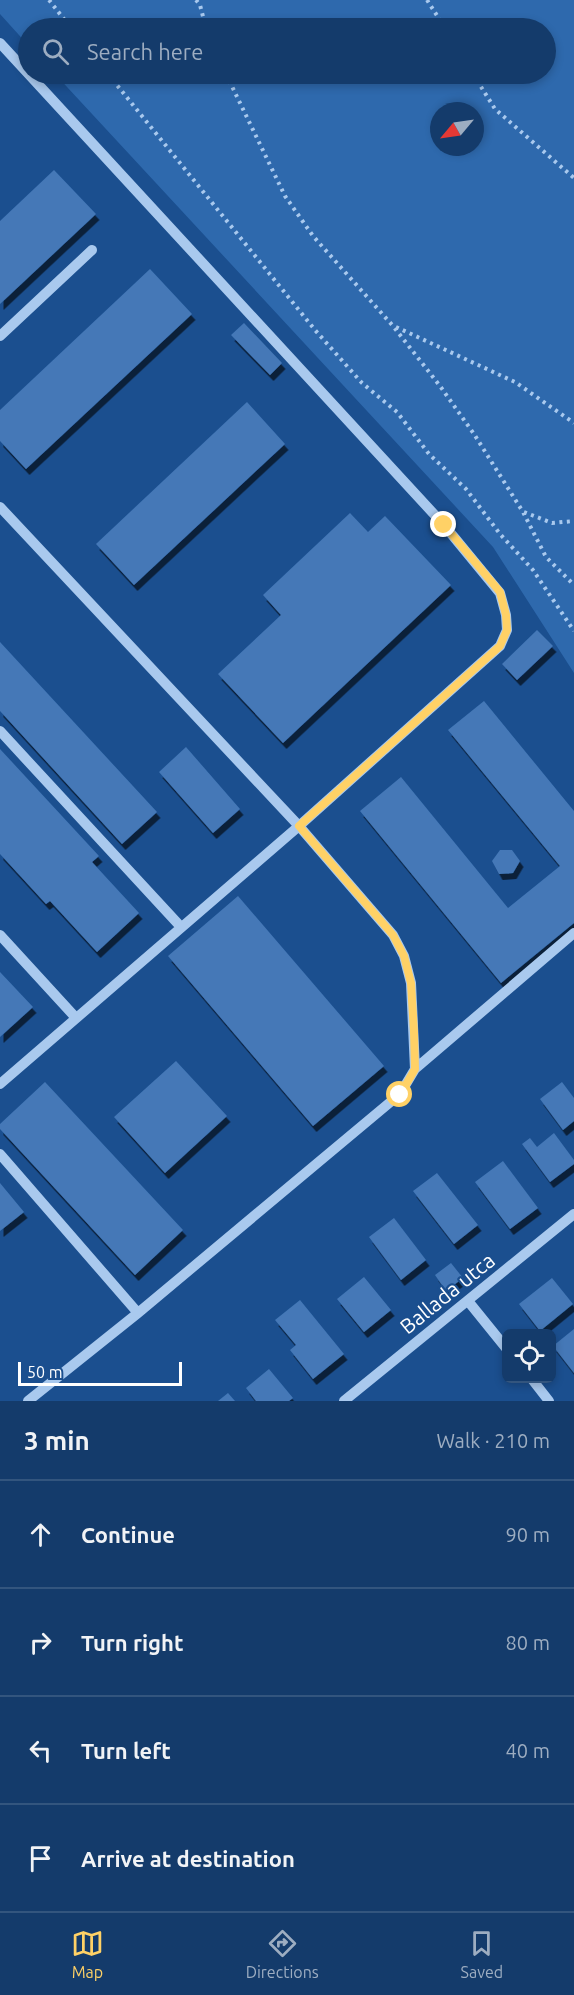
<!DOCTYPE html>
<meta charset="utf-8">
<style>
body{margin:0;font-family:Ubuntu,sans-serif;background:#214673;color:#f1f3f6}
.controls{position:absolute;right:18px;bottom:18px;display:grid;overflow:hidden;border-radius:9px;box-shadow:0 3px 9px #0003}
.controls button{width:54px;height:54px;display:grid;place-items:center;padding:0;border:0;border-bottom:2px solid #33557e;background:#143b6b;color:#f1f3f6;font:30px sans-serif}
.compass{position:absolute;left:430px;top:102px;width:54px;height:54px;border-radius:50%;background:#143b6b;box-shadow:0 3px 9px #0003;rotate:241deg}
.scale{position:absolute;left:18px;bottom:15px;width:164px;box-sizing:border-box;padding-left:6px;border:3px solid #fff;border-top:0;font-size:16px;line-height:21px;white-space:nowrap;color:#fff;-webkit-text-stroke:4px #1b4f8f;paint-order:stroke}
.stop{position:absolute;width:18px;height:18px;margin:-14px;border:4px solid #ffd166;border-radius:50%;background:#fff}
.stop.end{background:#ffd166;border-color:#fff;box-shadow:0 2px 6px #0008}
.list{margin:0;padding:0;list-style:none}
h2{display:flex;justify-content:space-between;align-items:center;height:78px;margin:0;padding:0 24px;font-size:26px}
h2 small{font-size:20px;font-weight:400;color:#9dadc1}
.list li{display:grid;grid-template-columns:39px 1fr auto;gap:18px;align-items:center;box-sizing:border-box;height:108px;padding:0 24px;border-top:2px solid #33557e}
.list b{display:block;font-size:22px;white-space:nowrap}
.list em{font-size:20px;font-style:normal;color:#9dadc1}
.icon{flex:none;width:33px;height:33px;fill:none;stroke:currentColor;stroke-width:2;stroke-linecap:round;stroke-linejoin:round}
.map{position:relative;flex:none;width:574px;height:1401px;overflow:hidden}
.search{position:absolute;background:#143b6b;box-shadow:0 3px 9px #0003;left:18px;right:18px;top:18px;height:66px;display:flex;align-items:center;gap:15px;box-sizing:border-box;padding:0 21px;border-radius:33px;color:#9dadc1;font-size:22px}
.sheet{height:510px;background:#143b6b}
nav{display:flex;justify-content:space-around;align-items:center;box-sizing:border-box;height:84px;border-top:2px solid #33557e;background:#143b6b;font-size:16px;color:#9dadc1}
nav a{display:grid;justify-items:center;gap:3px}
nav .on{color:#ffd166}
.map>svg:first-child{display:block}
</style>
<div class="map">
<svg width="574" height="1401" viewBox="0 0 574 1401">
<defs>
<filter id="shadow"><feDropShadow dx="3.5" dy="6" stdDeviation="0" flood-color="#0009"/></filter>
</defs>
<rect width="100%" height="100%" fill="#1b4f8f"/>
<path fill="#2e69ad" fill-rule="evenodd" d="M0,0H574V673L493,547L55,74H546V28H28V45L0,14ZM439,111H475V147H439Z"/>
<path fill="#4478b7" filter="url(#shadow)" d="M54,170L96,214L0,304V221Z
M150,269L192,314L26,469L0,441V410Z
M244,323L282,363L270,375L231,335Z
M247,402L285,444L134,585L96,544Z
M350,513L368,532L385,516L451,585L283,743L218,674L281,615L263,595Z
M537,630L553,646L517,680L502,664Z
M0,642L157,812L122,844L0,711Z
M484,701L574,811V923L501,983L360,811L401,777L508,908L560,866L448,730Z
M186,747L240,809L213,833L159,772Z
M0,749L99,856L92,862L139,913L97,952L50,901L46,904L0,854Z
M500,850H512L520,861L513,873L499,874L492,861Z
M238,896L384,1066L313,1126L168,956Z
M0,972L33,1007L0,1037Z
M176,1061L227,1116L165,1173L114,1117Z
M45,1082L183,1230L135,1275L0,1129V1124Z
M562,1082L574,1098V1121L563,1130L540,1099Z
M554,1133L574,1160V1164L550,1182L522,1144L530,1138L537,1147Z
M503,1161L538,1208L510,1229L475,1182Z
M437,1173L478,1225L454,1244L413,1191Z
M0,1183L24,1212L0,1231Z
M394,1218L426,1260L401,1280L369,1237Z
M451,1263L463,1278L446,1291L435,1275Z
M364,1277L391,1310L364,1332L337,1299Z
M552,1278L573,1304L540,1331L519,1304Z
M300,1300L344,1354L313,1379L290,1350L296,1345L275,1320Z
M574,1329V1373L553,1346Z
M269,1369L293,1398L289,1401H256L246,1388Z
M228,1393L235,1401H218Z"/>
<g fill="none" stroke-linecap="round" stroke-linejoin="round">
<path stroke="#a9c9ee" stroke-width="4" stroke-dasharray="3 4.5" stroke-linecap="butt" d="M49,0L71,28
M196,0L200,5L206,28
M427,0L445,28
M108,74L315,330L362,383L397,412L429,454L466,489L500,534L533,570L574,631
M226,74L285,196L313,236L393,326L440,386L474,434L523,512L546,557L574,585
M473,74L495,109L574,178
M396,327L515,382L574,423
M524,512L552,523L574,521"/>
<path stroke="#a9c9ee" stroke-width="10" d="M0,43L444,525L500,593L506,615L507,630L500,646L299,826L0,1084
M0,336L92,250
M0,507L299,826L393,935L404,956L411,983L415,1069
M0,731L181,927
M0,935L76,1018
M0,1154L138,1313
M468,1301L506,1348
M531,1378L549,1401
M28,1401L138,1313L400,1094L415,1069L574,933
M344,1401L574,1214"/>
</g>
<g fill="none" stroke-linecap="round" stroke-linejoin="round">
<path stroke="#ffd166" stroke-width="8" d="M400,1095L415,1069L414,1032L411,983L404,956L393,935L299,826L500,646L507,630L506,615L500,592L444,525"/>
</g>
<g text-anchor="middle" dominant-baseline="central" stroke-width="4.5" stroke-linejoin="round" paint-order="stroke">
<g font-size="21" fill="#fff" stroke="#1b4f8f">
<text transform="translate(447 1293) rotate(-39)">Ballada utca</text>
</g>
</g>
</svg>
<div class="controls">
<button><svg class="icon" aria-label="locate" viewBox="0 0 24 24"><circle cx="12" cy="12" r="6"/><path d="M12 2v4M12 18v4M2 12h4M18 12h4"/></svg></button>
</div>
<svg class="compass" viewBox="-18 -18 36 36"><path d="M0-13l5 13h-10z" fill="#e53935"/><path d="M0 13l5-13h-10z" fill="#9dadc1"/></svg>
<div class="scale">50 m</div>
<div class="stop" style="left:400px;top:1095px"></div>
<div class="stop end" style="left:444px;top:525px"></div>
<div class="search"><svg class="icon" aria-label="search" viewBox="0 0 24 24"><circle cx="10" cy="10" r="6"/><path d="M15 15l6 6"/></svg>Search here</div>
</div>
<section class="sheet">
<h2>3 min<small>Walk · 210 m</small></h2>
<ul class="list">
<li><svg class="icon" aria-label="ahead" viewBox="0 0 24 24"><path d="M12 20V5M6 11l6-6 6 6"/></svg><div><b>Continue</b></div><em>90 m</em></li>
<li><svg class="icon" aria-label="right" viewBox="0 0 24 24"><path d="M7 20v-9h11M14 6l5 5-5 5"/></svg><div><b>Turn right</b></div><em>80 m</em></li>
<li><svg class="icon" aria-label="left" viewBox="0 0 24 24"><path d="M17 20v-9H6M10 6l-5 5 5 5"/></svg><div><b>Turn left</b></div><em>40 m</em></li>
<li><svg class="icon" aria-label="arrive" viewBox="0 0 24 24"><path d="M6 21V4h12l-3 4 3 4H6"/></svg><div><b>Arrive at destination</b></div></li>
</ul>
</section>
<nav>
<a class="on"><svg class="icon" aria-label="map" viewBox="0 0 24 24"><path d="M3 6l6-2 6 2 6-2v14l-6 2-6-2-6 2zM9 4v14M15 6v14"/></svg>Map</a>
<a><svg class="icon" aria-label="directions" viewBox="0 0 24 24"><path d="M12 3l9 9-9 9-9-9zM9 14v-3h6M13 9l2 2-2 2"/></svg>Directions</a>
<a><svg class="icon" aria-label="saved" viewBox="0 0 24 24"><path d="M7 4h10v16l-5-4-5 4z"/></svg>Saved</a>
</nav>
